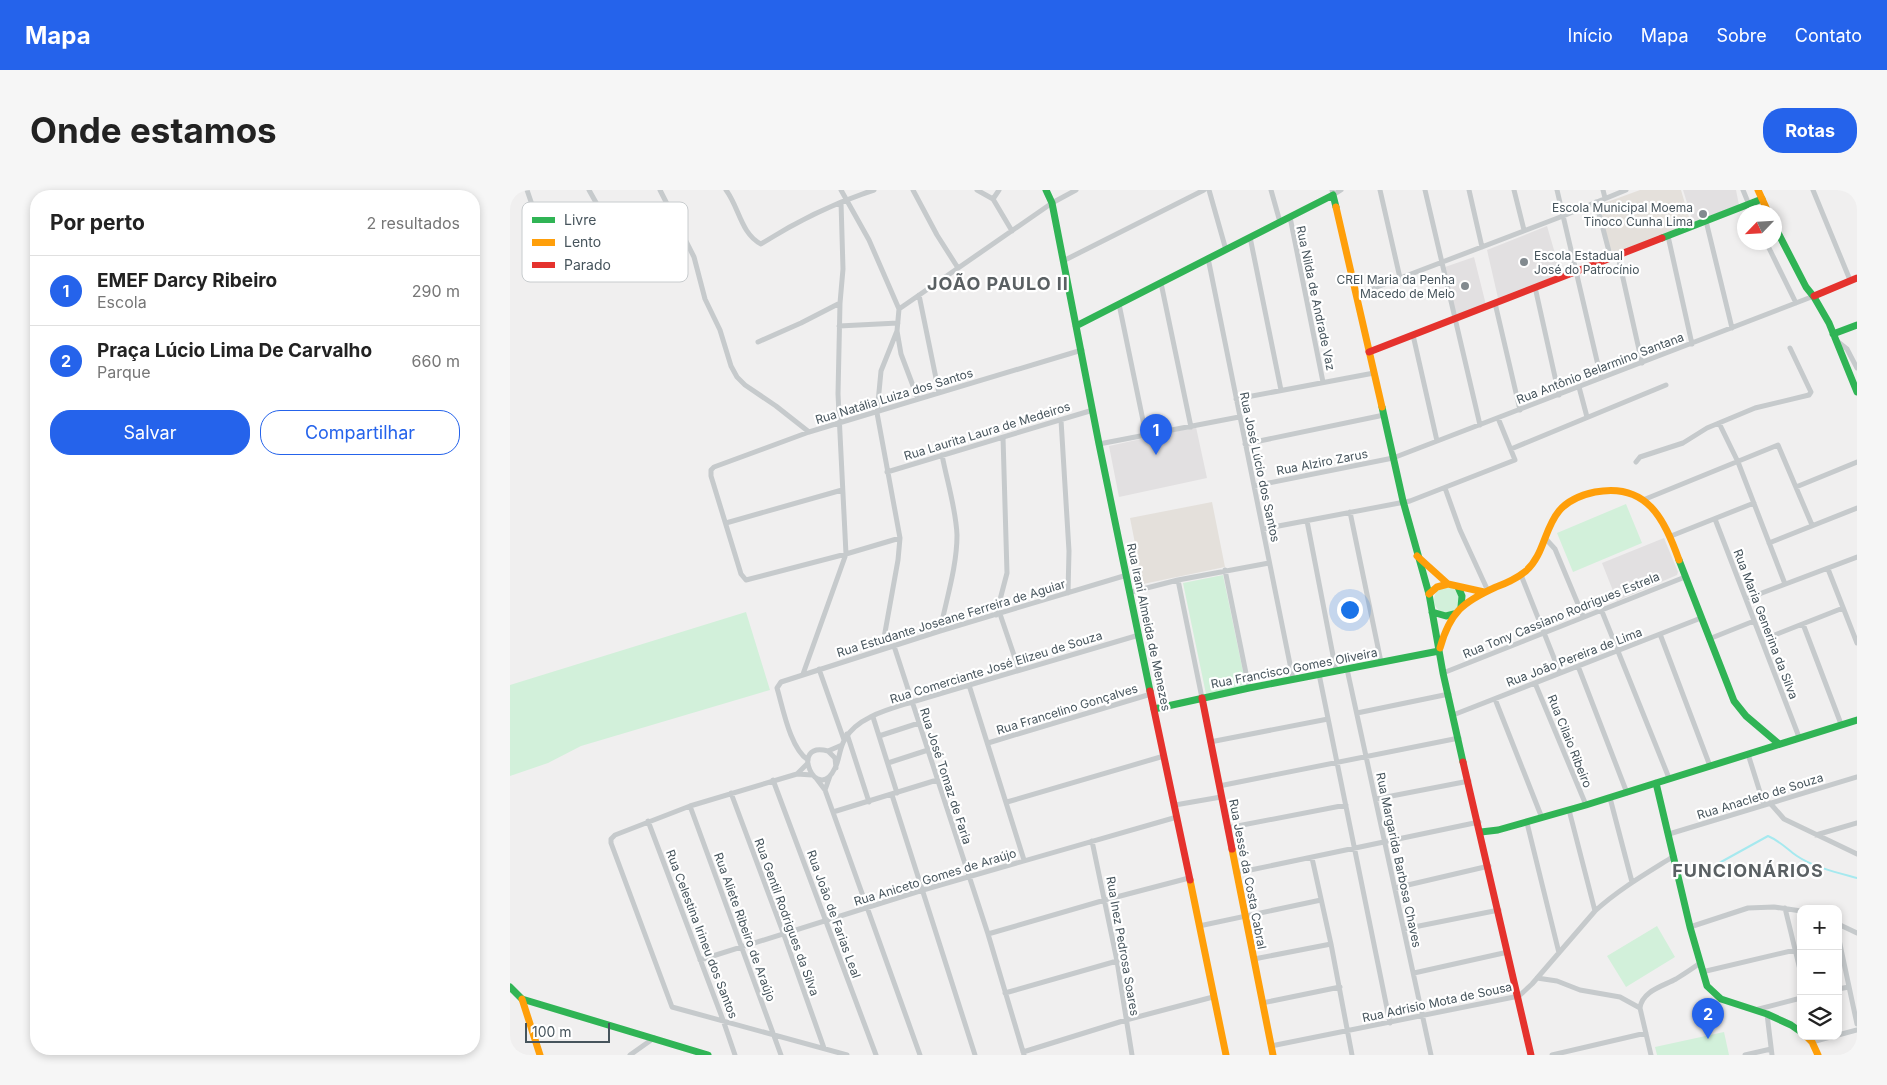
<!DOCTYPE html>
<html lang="pt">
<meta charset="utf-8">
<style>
body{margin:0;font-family:Inter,sans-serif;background:#f6f6f6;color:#222}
.controls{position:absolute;right:15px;bottom:15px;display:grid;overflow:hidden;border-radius:10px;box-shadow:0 2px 8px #0003}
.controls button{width:45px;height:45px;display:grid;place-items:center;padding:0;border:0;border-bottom:1px solid #e0e0e0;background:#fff;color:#222;font:25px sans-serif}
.compass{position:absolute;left:1227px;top:15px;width:45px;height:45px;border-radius:50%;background:#fff;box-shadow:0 2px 8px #0003;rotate:245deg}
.scale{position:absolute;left:15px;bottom:12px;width:85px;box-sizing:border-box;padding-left:5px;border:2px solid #46545c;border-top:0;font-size:14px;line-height:18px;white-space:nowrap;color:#46545c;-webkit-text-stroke:4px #fff;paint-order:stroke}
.you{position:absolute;left:839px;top:419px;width:18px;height:18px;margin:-12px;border:4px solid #fff;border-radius:50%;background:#1a73e8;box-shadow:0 0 0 8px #1a73e833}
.badge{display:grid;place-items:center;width:32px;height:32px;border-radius:50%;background:#2563eb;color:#fff;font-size:16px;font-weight:700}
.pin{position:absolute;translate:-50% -41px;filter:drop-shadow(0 1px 2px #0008)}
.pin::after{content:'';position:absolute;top:26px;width:18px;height:15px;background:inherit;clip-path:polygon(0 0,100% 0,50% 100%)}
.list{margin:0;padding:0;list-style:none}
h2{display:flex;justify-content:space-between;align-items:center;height:65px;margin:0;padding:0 20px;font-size:21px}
h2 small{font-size:16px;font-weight:400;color:#767676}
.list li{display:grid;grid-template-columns:32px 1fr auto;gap:15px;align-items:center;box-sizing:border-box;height:70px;padding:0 20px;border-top:1px solid #e0e0e0}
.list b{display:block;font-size:19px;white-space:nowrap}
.list p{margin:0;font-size:16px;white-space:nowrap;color:#767676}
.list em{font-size:16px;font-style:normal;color:#767676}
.actions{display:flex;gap:10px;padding:15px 20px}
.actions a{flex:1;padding:11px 0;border:1px solid #2563eb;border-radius:20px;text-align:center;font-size:18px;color:#2563eb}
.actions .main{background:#2563eb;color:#fff}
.icon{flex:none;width:28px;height:28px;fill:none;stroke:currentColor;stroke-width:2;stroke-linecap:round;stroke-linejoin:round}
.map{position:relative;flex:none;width:1347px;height:865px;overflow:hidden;border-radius:20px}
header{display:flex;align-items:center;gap:30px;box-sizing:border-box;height:70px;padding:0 25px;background:#2563eb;color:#fff}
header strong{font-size:24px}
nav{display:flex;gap:28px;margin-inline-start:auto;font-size:18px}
.intro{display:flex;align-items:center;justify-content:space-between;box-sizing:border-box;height:120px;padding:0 30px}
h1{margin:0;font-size:35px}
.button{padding:12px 22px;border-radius:20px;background:#2563eb;color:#fff;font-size:18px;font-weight:700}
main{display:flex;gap:30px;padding:0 30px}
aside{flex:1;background:#fff;border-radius:20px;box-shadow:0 2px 8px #0003}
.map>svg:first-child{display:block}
</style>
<header>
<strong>Mapa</strong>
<nav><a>Início</a><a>Mapa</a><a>Sobre</a><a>Contato</a></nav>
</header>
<div class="intro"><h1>Onde estamos</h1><a class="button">Rotas</a></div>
<main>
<aside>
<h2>Por perto<small>2 resultados</small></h2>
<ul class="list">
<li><span class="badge">1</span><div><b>EMEF Darcy Ribeiro</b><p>Escola</p></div><em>290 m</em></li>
<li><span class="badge">2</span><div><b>Praça Lúcio Lima De Carvalho</b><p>Parque</p></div><em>660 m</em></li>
</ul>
<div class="actions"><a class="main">Salvar</a><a>Compartilhar</a></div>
</aside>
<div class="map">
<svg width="1347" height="865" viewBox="0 0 1347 865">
<rect width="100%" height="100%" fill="#f0efef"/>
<path fill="#e2e0e1" d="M1173,0H1226L1229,15L1183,32Z
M1037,36L1051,84L988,108L977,60Z
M964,67L976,115L946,126L935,77Z
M686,237L697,288L609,307L599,256Z
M1154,348L1168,382L1167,385L1107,411L1092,373Z"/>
<path fill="#d2f0da" d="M1116,314L1132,353L1063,382L1047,343Z
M713,385L736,496L696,504L673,393Z
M924 410a13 13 0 1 1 26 0a13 13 0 1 1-26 0Z
M236,422L260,500L71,556L38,573L0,586V495Z
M1147,736L1165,767L1116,797L1097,766Z
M1214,842L1219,865H1147L1145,857Z"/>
<path fill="#e4e0db" d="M1130,0H1171L1181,34L1102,66L1089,15Z
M702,312L715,377L633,394L620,328Z"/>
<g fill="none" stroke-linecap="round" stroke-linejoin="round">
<path stroke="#a6e9ef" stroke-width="2" d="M1182,688L1258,646C1270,651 1277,659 1287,666C1303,677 1329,683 1347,688"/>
<path stroke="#c6cacc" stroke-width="5" d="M17,0L33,47L57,85H62L167,33
M79,0L98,34
M150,0L184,67L195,109L210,140L221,176L227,187L235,195L266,216L299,242
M216,0C229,17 231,44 251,54C287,31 324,13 364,0
M331,0L359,50L389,119L387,141L391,164L408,209
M403,0L427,45L448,78
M467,0L483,9L502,41
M699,0L716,60
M761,0L770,32
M822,0L823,5L831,0
M870,0L890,88
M915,0L970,235
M959,0L972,57
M1004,0L1014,40
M1047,0L1091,188
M1093,0L1095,8
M1233,0L1242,22
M1303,0L1340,90
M483,9L489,0
M1086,12L1101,69
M780,27L813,192
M1196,31L1222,138
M1158,46L1182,154
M740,47L771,200
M1256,52L1286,113
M1108,66L1132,173
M698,68L783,489
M553,71L694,0
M651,93L681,237
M1025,97L1049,205
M409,105L429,203
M846,105L1053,26L1116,0
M985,113L1010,220
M609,114L636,245
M389,119L542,13L566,0
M329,136L388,133
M903,145L927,251
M1327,151L1337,159L1347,178
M248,152L291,133L330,113
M1069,197L1077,227
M726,209L864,183
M551,230L559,361L558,403
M1209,233L1228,272L1275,394
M589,254L729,227
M735,254L874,225
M1001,259L1156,195
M1126,272L1130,267L1173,253L1197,238L1245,218L1299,205L1301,202L1300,200L1280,158
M377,282L583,220
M744,296L883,268L1304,106
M1286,297L1347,272
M935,298L950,340L978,401
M1133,310L1268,255L1302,335
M840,322L871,472
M1205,329L1289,547
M797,331L826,481
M216,333L332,300
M753,339L900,311L1005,270L988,228
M1161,346L1244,313
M390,348L336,364L236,390L231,384L201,286V280L204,277L299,242L572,160
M1035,348L1045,359L1073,426
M1259,353L1347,318
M1318,379L1347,453
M715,380L739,498
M1011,385L1050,483
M668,390L692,508
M621,402L668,390L759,373
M1236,409L1347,367
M1091,419L1159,588
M490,424L509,480
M486,425L497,383L493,247
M1293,434L1331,534
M430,441C436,410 447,377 447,345C446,319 437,291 432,265
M1150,444L1200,576
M1199,449L1244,431
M1252,450L1333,418
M384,456L478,744L514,865
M372,459L388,370L390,348L367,223L371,181L387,141
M1068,476L1117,603
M309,479L334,550
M837,479L921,865
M933,483L1175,387
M293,484L336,364L328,204L330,113L333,79L331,12
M809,484L880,833
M1025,493L1076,615
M459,495L514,670
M985,509L1032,628
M847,523L939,504
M943,525L1191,428
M363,527L387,603
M337,544L359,612
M369,546L409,533
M700,552L818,529
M478,553L641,504
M318,561L332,555
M1238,564L1254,615
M298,570C280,558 273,518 267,498L271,492L430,441L617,385
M378,573L418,560
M326,578L325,568L318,561C278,550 307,616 325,578C330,569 329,558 335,549C347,527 380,519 402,512L629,445
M287,584L297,574
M302,585L287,584L180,616L105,645L101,649V653L162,817L337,865
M306,588L315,600L410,865
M263,590L366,865
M709,596L949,548
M315,600L320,586
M221,603L274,745L314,858
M382,605L465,865
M1100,608L1122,692
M866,609L959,591
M497,612L654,566
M1260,613L1274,629L1347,664
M665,615L711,607
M180,616L271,865
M1059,620L1085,721
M323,622L427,590
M138,631L213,830L225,865
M1017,633L1049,763
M717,638L836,615
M1159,644L1347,587
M1306,645L1347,633
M582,651L607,771L622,865
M802,668L821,754L842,865
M726,683L969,632
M885,698L979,676
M1275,718L1291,784
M1328,734L1347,743
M689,736L811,710
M1180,737L1238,718L1264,717L1291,721
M894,739L989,720
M478,744L595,710L679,688
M1328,745L1347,834
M744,769L821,754
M190,770L413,700L667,627
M1192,782L1285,760
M904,783L998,762
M1027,788L1047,791L1070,800L1110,807L1130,818
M1328,799L1339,797
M495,803L607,771
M752,813L830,797
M1245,820L1291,808
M1257,824L1262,865
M1328,845L1347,840
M1302,852L1324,846
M761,856L1009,806L1022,794L1085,721C1109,699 1137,683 1164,666
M513,862L616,830L703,807
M120,865L144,848
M1042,865L1136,843
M1141,865L1130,818C1132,801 1153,796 1166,789C1174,784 1182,779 1190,773
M1235,865L1261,859"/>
<path stroke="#30b455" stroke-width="7" d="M536,0L542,13L589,254L640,501
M1264,35L1296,97L1304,107L1319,133L1347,202
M1152,48L1252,9
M566,136L823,5L826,17
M1323,144L1347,135
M872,217L893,311L919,404L933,483L953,572
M1169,370L1224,511L1236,526L1269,554
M948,397L952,406L951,417
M922,422L936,426L944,424
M644,519L739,498L929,461
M1146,593L1180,737L1197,796L1211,809L1257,824L1281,835L1291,842
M971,642L988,640L1076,615L1347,530
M0,797L12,809L198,865"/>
<path stroke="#ff9f0a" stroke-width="7" d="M1248,0L1258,22
M826,17L872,217
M907,366L938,394L974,402
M919,404L927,397L938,394
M930,458C940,422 953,412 986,397C997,393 1007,388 1016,381C1034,365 1034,339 1049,321C1058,310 1071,305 1085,302C1137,292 1154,329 1169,370
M722,659L763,865
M680,690L716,865
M12,809L30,865
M1296,846L1302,852L1308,865"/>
<path stroke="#e5322d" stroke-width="7" d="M1304,106L1347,88
M859,162L1152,48
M640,501L680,690
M692,508L722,659
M953,572L1021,865"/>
</g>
<g fill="#828a8f" stroke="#fff" stroke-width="2">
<circle cx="1193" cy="24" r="5"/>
<circle cx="1014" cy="72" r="5"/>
<circle cx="955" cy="96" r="5"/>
</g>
<g text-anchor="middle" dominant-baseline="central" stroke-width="4.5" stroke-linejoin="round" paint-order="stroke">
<g font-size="12" fill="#46545c" stroke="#fff" text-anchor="end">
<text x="1183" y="17">Escola Municipal Moema<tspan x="1183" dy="14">Tinoco Cunha Lima</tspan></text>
<text x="1024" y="65" text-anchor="start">Escola Estadual<tspan x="1024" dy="14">José do Patrocínio</tspan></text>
<text x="945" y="89">CREI Maria da Penha<tspan x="945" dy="14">Macedo de Melo</tspan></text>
</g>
<g font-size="12" fill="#46545c" stroke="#fff">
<text transform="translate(806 108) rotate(78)">Rua Nilda de Andrade Vaz</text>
<text transform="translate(1090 178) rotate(-21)">Rua Antônio Belarmino Santana</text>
<text transform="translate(384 206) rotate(-17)">Rua Natália Luiza dos Santos</text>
<text transform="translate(477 241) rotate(-17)">Rua Laurita Laura de Medeiros</text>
<text transform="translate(812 272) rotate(-11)">Rua Alziro Zarus</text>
<text transform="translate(750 277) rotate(78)">Rua José Lúcio dos Santos</text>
<text transform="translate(1051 425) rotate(-22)">Rua Tony Cassiano Rodrigues Estrela</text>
<text transform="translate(441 428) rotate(-17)">Rua Estudante Joseane Ferreira de Aguiar</text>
<text transform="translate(1256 434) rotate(69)">Rua Maria Generina da Silva</text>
<text transform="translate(639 437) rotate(78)">Rua Irani Almeida de Menezes</text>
<text transform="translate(1064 467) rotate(-21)">Rua João Pereira de Lima</text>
<text transform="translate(486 477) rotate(-17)">Rua Comerciante José Elizeu de Souza</text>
<text transform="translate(784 478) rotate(-11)">Rua Francisco Gomes Oliveira</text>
<text transform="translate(557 519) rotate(-17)">Rua Francelino Gonçalves</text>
<text transform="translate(1060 551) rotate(68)">Rua Cilaio Ribeiro</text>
<text transform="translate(436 586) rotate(72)">Rua José Tomaz de Faria</text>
<text transform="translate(1250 606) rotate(-17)">Rua Anacleto de Souza</text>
<text transform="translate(889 670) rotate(78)">Rua Margarida Barbosa Chaves</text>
<text transform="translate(738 684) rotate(79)">Rua Jessé da Costa Cabral</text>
<text transform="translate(425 687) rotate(-17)">Rua Aniceto Gomes de Araújo</text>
<text transform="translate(324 724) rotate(70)">Rua João de Farias Leal</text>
<text transform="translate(277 727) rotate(70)">Rua Gentil Rodrigues da Silva</text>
<text transform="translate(235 737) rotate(70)">Rua Aliete Ribeiro de Araújo</text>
<text transform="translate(192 744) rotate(69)">Rua Celestina Irineu dos Santos</text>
<text transform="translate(613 756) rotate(80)">Rua Inez Pedrosa Soares</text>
<text transform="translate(927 812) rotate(-12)">Rua Adrisio Mota de Sousa</text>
</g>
<g font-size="18" font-weight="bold" letter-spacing="1" fill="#5a6063" stroke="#fff">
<text x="488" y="93">JOÃO PAULO II</text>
<text x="1238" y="680">FUNCIONÁRIOS</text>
</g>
</g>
<rect x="12" y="12" width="166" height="80" rx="8" fill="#fff" stroke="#c8ccce" stroke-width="1"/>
<rect x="22" y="27" width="23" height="6" fill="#30b455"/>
<rect x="22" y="49" width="23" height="7" fill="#ff9f0a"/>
<rect x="22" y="72" width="23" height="6" fill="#e5322d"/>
<g font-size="14" fill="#46545c">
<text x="54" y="35">Livre</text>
<text x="54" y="57">Lento</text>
<text x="54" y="80">Parado</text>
</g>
</svg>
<div class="controls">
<button>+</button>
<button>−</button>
<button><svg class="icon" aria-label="layers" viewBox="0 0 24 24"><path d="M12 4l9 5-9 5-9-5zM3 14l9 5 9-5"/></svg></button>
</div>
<svg class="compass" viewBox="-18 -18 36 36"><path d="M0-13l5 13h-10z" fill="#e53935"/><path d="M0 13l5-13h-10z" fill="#767676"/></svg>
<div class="scale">100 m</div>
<div class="you"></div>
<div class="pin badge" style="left:646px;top:265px">1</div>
<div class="pin badge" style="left:1198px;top:849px">2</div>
</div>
</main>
